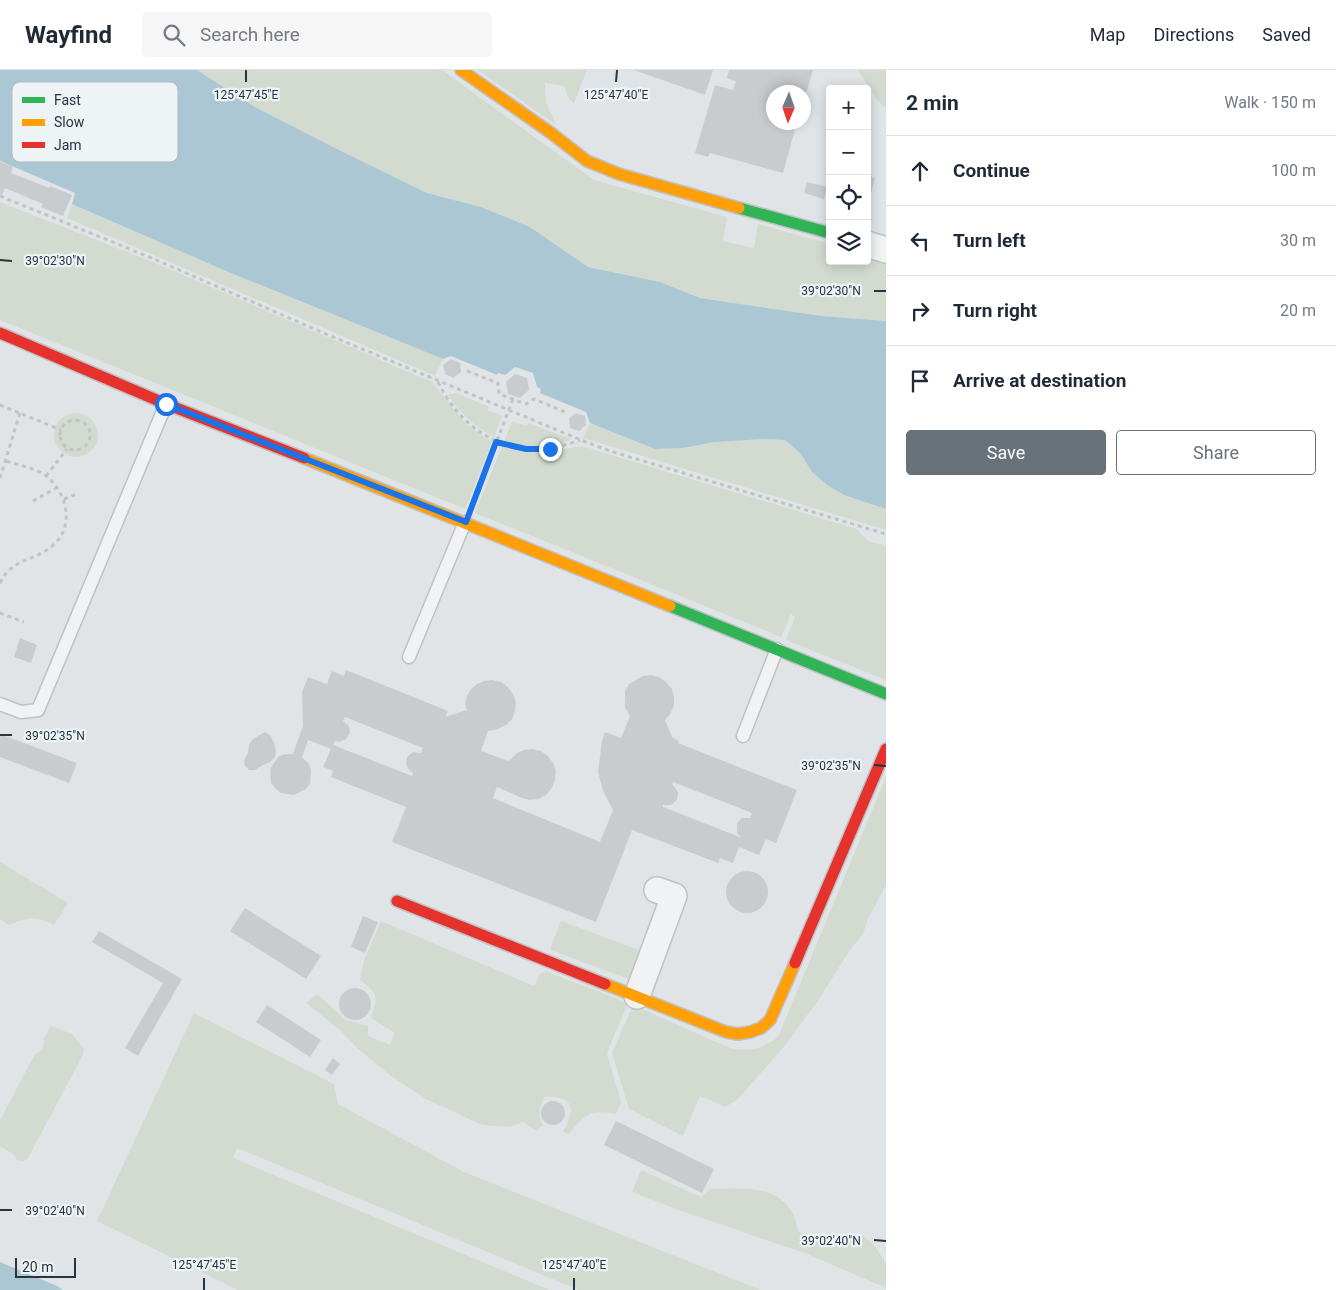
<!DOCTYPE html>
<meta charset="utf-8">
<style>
body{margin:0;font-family:Roboto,sans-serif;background:#f6f6f7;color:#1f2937}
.controls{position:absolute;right:15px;top:15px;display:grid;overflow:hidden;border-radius:5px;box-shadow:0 2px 12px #0003}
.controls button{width:45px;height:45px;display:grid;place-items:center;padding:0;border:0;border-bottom:1px solid #e0e1e3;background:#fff;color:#1f2937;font:25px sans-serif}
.compass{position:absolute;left:766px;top:15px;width:45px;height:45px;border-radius:50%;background:#fff;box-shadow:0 2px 12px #0003;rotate:182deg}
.scale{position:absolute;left:15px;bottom:12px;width:61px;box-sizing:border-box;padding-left:5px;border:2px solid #263541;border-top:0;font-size:14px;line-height:18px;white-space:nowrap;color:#263541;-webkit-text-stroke:4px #eef3f6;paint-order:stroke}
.stop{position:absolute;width:15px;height:15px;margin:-11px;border:4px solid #1a73e8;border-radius:50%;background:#fff}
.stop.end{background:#1a73e8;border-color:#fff;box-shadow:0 1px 5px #0008}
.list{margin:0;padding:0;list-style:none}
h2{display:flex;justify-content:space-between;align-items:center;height:65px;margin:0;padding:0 20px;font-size:21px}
h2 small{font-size:16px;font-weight:400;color:#747a83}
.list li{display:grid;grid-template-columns:32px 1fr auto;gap:15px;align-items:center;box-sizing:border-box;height:70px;padding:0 20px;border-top:1px solid #e0e1e3}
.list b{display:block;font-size:19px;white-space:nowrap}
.list em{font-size:16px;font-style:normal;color:#747a83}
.actions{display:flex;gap:10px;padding:15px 20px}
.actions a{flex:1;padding:11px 0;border:1px solid #67727b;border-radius:5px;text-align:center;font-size:18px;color:#67727b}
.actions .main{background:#67727b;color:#fff}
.icon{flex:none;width:28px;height:28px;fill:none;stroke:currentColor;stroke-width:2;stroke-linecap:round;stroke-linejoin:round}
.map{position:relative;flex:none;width:886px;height:1220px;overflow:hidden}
header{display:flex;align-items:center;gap:30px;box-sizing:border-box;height:70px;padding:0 25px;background:#fff;border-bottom:1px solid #e0e1e3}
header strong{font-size:24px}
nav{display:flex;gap:28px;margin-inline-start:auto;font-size:18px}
.search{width:350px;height:45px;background:#f6f6f7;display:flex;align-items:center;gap:12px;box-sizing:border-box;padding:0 18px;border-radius:5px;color:#747a83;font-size:19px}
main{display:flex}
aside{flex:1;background:#fff}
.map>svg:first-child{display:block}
</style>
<header>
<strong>Wayfind</strong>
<div class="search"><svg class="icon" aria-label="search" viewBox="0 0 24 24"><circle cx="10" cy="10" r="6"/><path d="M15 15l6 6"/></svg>Search here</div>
<nav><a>Map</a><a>Directions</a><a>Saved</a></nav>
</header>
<main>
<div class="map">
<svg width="886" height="1220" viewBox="0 0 886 1220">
<rect width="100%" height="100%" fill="#e1e4e6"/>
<path fill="#d3dbd1" d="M197,0H442L594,110L727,147L723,171L754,178L758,154L830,174V191H867V183L886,188V251L822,246L700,228L660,212L588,197L530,157L481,137L427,123L339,80L255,37Z
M478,0H587L574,33L569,29L564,16L545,13L546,32L556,55Z
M858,0H886V39L875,27Z
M0,132L153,192L432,312L466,354L492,372L465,439L0,250Z
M72,134L226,201L443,289L435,306L67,148Z
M456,323L489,337L487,340L502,346L494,367C475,357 459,343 448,325Z
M54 365a22 22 0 1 1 44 0a22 22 0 1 1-44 0Z
M512,351L527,356L528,353L571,369C554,381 523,377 504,372Z
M590,353L655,379L683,378L715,372L764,369L785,370L800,383L812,402L844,425L886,439V460L583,368Z
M502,376C528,385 555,381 582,376L857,459L868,471L886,476V610L786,570L795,547L791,544L781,567L475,443Z
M886,707V815L868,849L863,864L850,880L817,932L783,978L737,1030L725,1037L700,1026L683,1066L629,1039L612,983L633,935L730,978C750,982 761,979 778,967Z
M0,792L68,833L54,855C35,846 29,847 9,855L0,849Z
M381,851L534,916L540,904L545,901L628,933L607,983L621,1032L616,1044C589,1040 586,1044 569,1064L563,1062C575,1038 576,1027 545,1027C539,1037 537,1045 543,1055L537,1061L522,1052L510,1057L482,1055L426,1029L391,1006L357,978L340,960L306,933L317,924L346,950L368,956V966L390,975L395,963L371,948C378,925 378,924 360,910L364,890Z
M561,851L642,881L634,911L551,880V876Z
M194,943L334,1014L338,1034L464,1102L761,1220H579L237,1078L233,1088L550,1220H238L97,1151Z
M51,956L72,964L84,979L83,985L28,1088L24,1091L17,1090L13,1084L0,1076V1050L35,984L42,980L44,973L43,969Z
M641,1100L701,1127L710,1119C739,1118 778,1113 794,1146C796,1150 797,1156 798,1161L810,1168L845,1172L862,1165L875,1176L886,1193V1218L807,1184L676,1139L632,1122Z"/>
<path fill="#acc7d4" d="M0,0H197L255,37L339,80L427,123L481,137L530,157L588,197L660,212L700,228L822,246L886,251V439L844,425L827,415L812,402L800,383L785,370L764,369L715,372L683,378L655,379L590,353L586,342L540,323L541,319L537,317L533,303L515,297L505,305L498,303L497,305L451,286L443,289L226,201L72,134L75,123L0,91Z
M0,1192L57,1216L63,1220H0Z"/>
<path fill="#c9ccce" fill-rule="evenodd" d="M634,0H713L705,25Z
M729,0H813L804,30V22H774V52H797L783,103L710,83L708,87L695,83L715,15L733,20L736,11L727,8Z
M0,92L13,97L11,103L49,118L50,116L72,125L63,146L41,137L43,134L5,118L2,125L0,124Z
M867,106L875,108L868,134H867Z
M807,112L827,117L824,129L804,123Z
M451,289L460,293L461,302L453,308L445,304L443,295Z
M515,304L527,308L529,320L520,328L508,324L506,312Z
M576,343L585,346L586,355L579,361L570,358L569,348Z
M20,568L37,575L31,593L14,587Z
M346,600L448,641L445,647L467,640L465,634L467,626L471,619L477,614L484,611L492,610L501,612L508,617L513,624L516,632L515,641L512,649L506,655L498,659L488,661L481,681L509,691L517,683L524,680L532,679L541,681L548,686L553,693L556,701L555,710L552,718L546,725L538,729L530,730L522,728L497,717L493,728L600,772L613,740L603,721L598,702L602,671L605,662L621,668L630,646L625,637V621L629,614L643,606L651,605L659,607L666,612L672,619L674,627V636L670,644L665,650L672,667L679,671L678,673L797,720L776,773L766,769L759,785L739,777L733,793L720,788L718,793L632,760L596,852L392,772L406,737L331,707L333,701L323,697L331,679L308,670L302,687L309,694L311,700L310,714L306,719L294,725L281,723L275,718L271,713L270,699L278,687L285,684H293L303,656L302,622L308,607L327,614L332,601L344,606ZM345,647L423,678L421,683L413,682L407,687L406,694L409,700L413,703L412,706L333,675L335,671L339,672L346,669L350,663L349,656L343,651ZM673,712L752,743L750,748H742L737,753V763L742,768L663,737V735H671L677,730L678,723L677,720L672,714Z
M265,662L271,666L275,675L276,681L275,687L270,692L263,695L255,700H249L245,696L244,690L248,683L249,674L253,669Z
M0,664L77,693L69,713L0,687Z
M726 822a21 21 0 1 1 42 0a21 21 0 1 1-42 0Z
M245,838L321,886L306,909L230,861Z
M363,846L378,852L365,883L351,877Z
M99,861L182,909L138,986L125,978L163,913L92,872Z
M339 934a16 16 0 1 1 32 0a16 16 0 1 1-32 0Z
M267,935L321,970L310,987L256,952Z
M333,988L340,994L332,1005L325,1000Z
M541 1043a12 12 0 1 1 24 0a12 12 0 1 1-24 0Z
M616,1051L714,1099L702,1123L604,1075Z"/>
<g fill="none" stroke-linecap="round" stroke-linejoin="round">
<g stroke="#bfc2c4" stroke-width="15">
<path id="lane" d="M409,587L465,452
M0,634L21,642L38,640L166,334
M743,666L777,579"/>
</g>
<g stroke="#bfc2c4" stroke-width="28">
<path id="street" d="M867,174L886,180
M637,926L674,826L657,820"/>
</g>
<g stroke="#bfc2c4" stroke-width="14">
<path id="fast" d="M739,138L830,163
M670,536L886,624"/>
</g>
<g stroke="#bfc2c4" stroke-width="14">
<path id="slow" d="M461,0L551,63L587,91L619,104L739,138
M304,388L670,536
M605,914L726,962L738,964L750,962L761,958L770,950L795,893"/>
</g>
<g stroke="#bfc2c4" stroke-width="14">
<path id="jam" d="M0,263L166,334L304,388
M397,831L605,914
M795,893L886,679"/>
</g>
<path stroke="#bfc4c6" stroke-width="3" stroke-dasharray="4 4" stroke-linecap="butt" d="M0,126L154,189L326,264L581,370L610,381L886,464
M467,301L498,313L499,324L526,334L534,329L565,342
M438,312C466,369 520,393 580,370
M0,335L61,360
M60 365a15 15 0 1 1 30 0a15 15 0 1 1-30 0Z
M46,406L67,379
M0,408L20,343
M64,429L77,424
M474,430L513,329
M33,431L56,418
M0,513C12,488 33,492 52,476C75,458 68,423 46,406C36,398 18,395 6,391
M0,543L24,552"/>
<use href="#lane" stroke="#f0f2f3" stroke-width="12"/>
<use href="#street" stroke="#f0f2f3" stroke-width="25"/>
<use href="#fast" stroke="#30b455" stroke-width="11"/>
<use href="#slow" stroke="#ff9f0a" stroke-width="11"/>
<use href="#jam" stroke="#e5322d" stroke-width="11"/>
</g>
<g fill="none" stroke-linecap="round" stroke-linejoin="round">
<path stroke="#1a73e8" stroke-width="6" d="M166,334L466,452L496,372L526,379H550"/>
</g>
<path fill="none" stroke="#263541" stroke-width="2" d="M246,12V0M616,12L617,0M0,190L12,191M874,221H886M0,665H12M874,695L886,696M0,1140H12M874,1170L886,1171M204,1220V1208M574,1220V1208"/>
<rect x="12" y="12" width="166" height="80" rx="8" fill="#eef3f6" stroke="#b2bac0" stroke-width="1"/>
<rect x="22" y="27" width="23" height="6" fill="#30b455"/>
<rect x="22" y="49" width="23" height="7" fill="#ff9f0a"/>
<rect x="22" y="72" width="23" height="6" fill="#e5322d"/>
<g font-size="14" fill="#263541">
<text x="54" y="35">Fast</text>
<text x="54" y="57">Slow</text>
<text x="54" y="80">Jam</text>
</g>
<g font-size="12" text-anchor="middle" fill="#263541" stroke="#eef3f6" stroke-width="4.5" stroke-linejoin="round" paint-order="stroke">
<text x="246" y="29">125°47'45"E</text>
<text x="616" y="29">125°47'40"E</text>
<text x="55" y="195">39°02'30"N</text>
<text x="831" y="225">39°02'30"N</text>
<text x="55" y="670">39°02'35"N</text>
<text x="831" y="700">39°02'35"N</text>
<text x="55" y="1145">39°02'40"N</text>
<text x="831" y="1175">39°02'40"N</text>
<text x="204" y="1199">125°47'45"E</text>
<text x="574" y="1199">125°47'40"E</text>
</g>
</svg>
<div class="controls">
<button>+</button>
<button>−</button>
<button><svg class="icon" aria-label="locate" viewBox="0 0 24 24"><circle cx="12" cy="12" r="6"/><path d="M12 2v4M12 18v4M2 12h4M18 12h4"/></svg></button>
<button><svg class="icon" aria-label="layers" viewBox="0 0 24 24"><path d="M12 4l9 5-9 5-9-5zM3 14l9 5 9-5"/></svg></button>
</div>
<svg class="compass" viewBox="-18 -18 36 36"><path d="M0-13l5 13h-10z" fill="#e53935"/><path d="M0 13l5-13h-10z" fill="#747a83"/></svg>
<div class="scale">20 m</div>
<div class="stop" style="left:166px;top:334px"></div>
<div class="stop end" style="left:550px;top:379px"></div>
</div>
<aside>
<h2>2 min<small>Walk · 150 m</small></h2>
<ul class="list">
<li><svg class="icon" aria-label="ahead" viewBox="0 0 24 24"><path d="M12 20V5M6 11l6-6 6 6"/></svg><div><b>Continue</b></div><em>100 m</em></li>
<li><svg class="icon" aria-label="left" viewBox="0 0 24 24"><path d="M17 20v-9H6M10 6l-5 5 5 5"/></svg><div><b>Turn left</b></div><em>30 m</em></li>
<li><svg class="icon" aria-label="right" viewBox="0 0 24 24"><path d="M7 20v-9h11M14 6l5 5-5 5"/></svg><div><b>Turn right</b></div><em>20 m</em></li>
<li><svg class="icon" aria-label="arrive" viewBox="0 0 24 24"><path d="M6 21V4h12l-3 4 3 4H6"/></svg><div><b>Arrive at destination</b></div></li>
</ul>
<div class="actions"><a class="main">Save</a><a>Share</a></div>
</aside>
</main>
